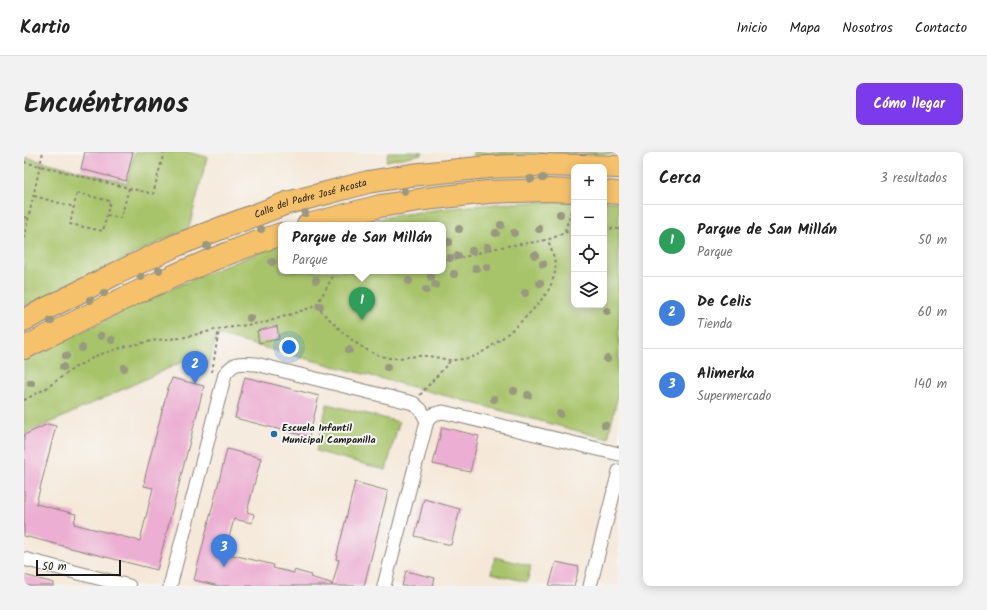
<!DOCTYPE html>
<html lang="es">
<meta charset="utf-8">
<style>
body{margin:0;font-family:Kalam,sans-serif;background:#f2f2f2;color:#222}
.controls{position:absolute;right:12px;top:12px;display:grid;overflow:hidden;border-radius:8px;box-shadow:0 2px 10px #0003}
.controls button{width:36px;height:36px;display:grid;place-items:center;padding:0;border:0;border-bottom:1px solid #e0e0e0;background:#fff;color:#222;font:20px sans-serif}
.scale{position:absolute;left:12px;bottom:10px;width:85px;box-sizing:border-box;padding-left:4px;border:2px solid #1c1c1c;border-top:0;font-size:11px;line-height:14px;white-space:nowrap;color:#1c1c1c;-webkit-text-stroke:3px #f6f6f2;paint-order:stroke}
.you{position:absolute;left:265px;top:195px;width:14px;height:14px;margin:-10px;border:3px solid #fff;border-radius:50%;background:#1a73e8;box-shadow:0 0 0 6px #1a73e833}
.badge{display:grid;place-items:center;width:26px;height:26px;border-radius:50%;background:#7c3aed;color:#fff;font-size:13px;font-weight:700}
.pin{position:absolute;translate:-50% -33px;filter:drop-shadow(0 1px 2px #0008)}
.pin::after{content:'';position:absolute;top:21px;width:14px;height:12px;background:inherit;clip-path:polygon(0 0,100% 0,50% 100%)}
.popup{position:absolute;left:254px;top:70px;width:168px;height:52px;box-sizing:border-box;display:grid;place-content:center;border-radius:8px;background:#fff;filter:drop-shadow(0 1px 3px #0005);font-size:13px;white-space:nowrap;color:#767676}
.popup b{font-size:15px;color:#222}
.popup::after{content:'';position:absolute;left:50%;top:100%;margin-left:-8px;border:8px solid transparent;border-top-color:#fff}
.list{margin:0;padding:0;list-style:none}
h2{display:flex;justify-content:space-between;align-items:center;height:52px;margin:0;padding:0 16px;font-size:17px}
h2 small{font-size:13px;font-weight:400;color:#767676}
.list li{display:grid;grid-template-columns:26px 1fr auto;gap:12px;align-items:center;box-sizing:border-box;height:72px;padding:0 16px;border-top:1px solid #e0e0e0}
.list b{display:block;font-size:15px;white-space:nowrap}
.list p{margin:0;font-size:13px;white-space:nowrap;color:#767676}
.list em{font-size:13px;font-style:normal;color:#767676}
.icon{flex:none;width:22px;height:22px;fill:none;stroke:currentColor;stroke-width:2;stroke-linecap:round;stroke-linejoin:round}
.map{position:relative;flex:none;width:595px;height:434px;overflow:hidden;border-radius:8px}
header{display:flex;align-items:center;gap:24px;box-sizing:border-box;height:56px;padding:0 20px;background:#fff;border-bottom:1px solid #e0e0e0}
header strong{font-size:19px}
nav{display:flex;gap:22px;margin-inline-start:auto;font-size:14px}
.intro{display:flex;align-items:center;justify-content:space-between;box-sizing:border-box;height:96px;padding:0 24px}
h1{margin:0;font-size:28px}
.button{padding:10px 18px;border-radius:8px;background:#7c3aed;color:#fff;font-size:14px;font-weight:700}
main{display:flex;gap:24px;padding:0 24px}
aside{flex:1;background:#fff;border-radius:8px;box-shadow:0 2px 10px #0003}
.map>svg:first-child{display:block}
</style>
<header>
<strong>Kartio</strong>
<nav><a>Inicio</a><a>Mapa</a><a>Nosotros</a><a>Contacto</a></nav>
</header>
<div class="intro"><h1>Encuéntranos</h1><a class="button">Cómo llegar</a></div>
<main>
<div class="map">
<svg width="595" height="434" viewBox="0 0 595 434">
<rect width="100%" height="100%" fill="#f6f6f2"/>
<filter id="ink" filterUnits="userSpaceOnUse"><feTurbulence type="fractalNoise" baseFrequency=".025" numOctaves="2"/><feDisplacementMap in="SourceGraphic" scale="8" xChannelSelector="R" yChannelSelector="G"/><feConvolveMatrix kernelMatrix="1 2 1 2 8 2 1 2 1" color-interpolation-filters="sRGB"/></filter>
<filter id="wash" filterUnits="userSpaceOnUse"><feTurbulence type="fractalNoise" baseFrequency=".012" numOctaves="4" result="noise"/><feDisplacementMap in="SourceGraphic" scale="16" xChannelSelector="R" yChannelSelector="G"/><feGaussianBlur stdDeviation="0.9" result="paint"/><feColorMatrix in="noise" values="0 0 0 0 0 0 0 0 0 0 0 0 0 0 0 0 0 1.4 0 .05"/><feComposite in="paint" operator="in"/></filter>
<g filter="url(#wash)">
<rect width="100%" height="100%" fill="#f5e8d8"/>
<path fill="#a8c46b" stroke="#627044" d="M111,0H163L183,5L165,76L0,155V5L103,31Z
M364,0H399L398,2L362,9Z
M449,0H595V2H531L448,4Z
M550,49V153H580V49L595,50V238L584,287L193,183L184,215L160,209L0,283V209L98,159L178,123L257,92V119H419V73H324C398,56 474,50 550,49Z
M303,252L375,270L362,318L292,299Z
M471,405L507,414L503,430L467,421Z"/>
<g id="blocks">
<path fill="#ecaed2" d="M61,0H109L102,29L57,17Z
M253,174L255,187L235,191L233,179Z
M221,225L295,244L285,285L211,266Z
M148,226L180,234L133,418L0,384V283L24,272L32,274L12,352L52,362L50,372L116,389L129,336L120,334L121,329H120L145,232H146Z
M418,275L455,284L446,320L409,312Z
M203,297L237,306L223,360L230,362L228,371L210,367L201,401L250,413L249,416L270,421V418L287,423L286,425L307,431V434H195L170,428Z
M331,330L364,339L340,434H308L315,408L312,407Z
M400,347L436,357L427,393L391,384Z
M532,410L555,415L550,434H525Z
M382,419L411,426L409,434H378Z
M0,423L30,431V434H0Z"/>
</g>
</g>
<g filter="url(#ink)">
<use href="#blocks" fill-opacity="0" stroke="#88827a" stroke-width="1"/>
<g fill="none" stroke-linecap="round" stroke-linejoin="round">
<g stroke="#88827a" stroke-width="15">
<path id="minor" d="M0,407L105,434
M146,434L201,222C211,209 216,211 232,212L389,251L397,258L403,269
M360,434L403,269L410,262L419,260L595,302
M566,434L595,319"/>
</g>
<g stroke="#88827a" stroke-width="24">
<g id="trunk">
<path d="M580,40L595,41"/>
<path d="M284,73L356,54L401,47L464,40L522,38L550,39"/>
<path id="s1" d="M0,168L91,122L153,93L263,51L299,42L344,30L387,23L464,15L518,13L595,15"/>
<path d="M0,196C84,153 168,112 257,82"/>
</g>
</g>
<path stroke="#88827a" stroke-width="2" stroke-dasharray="3 3" stroke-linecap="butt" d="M0,10L129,42L140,0
M53,41L86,49L79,79L46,72Z
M10,44L50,55
M83,63L97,66L105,36
M0,65L4,66
M580,76L595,77
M541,79L548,56
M0,86L19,0
M419,110C437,107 455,100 473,96C489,92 505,92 521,88C532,86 539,80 550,78
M292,154C313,174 335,201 366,206C377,207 390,203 402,204C410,204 418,207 426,208C432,208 439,207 445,206C466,201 514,157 525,137C527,133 530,125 531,120C533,110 527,97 524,88
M188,220L195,177
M396,243L427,208
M0,248L21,237L50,216L74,203L103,194L133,188L157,186L195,177L243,170L292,154L312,119"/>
<use href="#minor" stroke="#fff" stroke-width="13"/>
<use href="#trunk" stroke="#f5c16b" stroke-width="22"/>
</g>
<g fill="#999880">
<circle cx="519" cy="26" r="4"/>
<circle cx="507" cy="27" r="4"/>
<circle cx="380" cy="39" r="4"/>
<circle cx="281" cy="61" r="4"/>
<circle cx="536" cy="62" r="4"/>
<circle cx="477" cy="73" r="4"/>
<circle cx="237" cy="77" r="4"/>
<circle cx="435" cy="77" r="4"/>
<circle cx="515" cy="77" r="4"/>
<circle cx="472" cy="81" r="4"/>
<circle cx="490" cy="81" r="4"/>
<circle cx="425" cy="90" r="4"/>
<circle cx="183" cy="94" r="4"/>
<circle cx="463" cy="95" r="4"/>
<circle cx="448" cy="99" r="4"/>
<circle cx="511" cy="103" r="4"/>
<circle cx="434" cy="104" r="4"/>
<circle cx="426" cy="106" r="4"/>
<circle cx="248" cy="110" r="4"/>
<circle cx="519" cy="112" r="4"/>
<circle cx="463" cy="115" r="4"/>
<circle cx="452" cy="116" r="4"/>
<circle cx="135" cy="118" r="4"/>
<circle cx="430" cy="122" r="4"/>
<circle cx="117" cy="125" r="4"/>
<circle cx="407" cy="125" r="4"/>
<circle cx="292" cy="128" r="4"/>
<circle cx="385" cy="129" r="4"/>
<circle cx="516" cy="131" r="4"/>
<circle cx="411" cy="133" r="4"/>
<circle cx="402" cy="138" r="4"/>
<circle cx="80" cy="141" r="4"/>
<circle cx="501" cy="141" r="4"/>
<circle cx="66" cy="148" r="4"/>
<circle cx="296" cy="154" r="4"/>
<circle cx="583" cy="159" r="4"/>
<circle cx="226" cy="166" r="4"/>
<circle cx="27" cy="169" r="4"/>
<circle cx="77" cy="184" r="4"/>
<circle cx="88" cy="188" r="4"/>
<circle cx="58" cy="196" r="4"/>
<circle cx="325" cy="198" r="4"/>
<circle cx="42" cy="204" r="4"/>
<circle cx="583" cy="207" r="4"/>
<circle cx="39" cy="215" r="4"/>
<circle cx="363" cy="215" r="4"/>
<circle cx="100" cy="216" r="4"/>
<circle cx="7" cy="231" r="4"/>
<circle cx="490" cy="239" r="4"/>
<circle cx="504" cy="243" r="4"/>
<circle cx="470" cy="247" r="4"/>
<circle cx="536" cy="262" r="4"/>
<circle cx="581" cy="273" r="4"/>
</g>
</g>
<circle fill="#1f6fb2" stroke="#f6f6f2" stroke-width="1.5" cx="250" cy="282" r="4"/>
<g text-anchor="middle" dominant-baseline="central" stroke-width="4" stroke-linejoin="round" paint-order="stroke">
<g font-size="10" fill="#1c1c1c" stroke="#f6f6f2">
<text stroke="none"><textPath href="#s1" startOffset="312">Calle del Padre José Acosta</textPath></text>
</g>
<g font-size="10" font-weight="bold" fill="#1c1c1c" stroke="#f6f6f2" text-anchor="start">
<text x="258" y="276">Escuela Infantil<tspan x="258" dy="12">Municipal Campanilla</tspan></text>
</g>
</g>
</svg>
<div class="controls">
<button>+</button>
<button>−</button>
<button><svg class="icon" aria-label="locate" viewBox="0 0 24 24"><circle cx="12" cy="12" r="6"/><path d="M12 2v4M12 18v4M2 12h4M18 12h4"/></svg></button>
<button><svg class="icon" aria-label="layers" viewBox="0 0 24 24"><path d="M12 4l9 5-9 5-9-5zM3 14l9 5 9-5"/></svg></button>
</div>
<div class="scale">50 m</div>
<div class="you"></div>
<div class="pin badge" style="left:338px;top:168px;background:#2e9e5b">1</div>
<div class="popup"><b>Parque de San Millán</b>Parque</div>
<div class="pin badge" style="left:171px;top:232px;background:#3f7fe0">2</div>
<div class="pin badge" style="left:200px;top:415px;background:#3f7fe0">3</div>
</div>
<aside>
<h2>Cerca<small>3 resultados</small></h2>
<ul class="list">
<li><span class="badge" style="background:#2e9e5b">1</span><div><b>Parque de San Millán</b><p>Parque</p></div><em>50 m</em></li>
<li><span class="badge" style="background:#3f7fe0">2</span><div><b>De Celis</b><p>Tienda</p></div><em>60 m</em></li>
<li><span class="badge" style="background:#3f7fe0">3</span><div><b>Alimerka</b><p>Supermercado</p></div><em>140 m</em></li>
</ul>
</aside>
</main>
